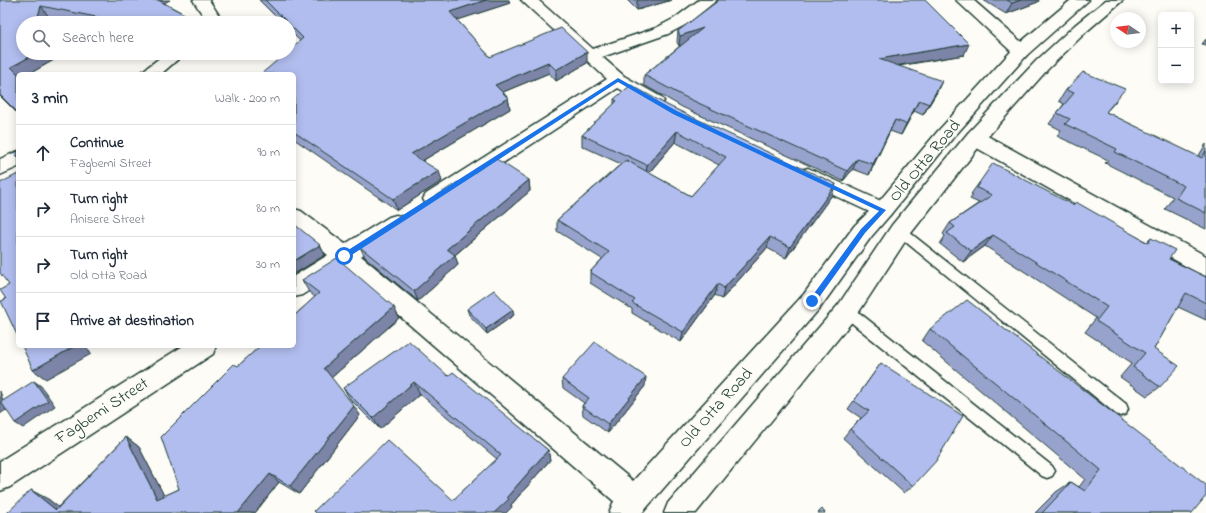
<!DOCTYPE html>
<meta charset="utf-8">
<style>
body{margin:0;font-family:"Indie Flower",sans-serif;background:#f6f6f7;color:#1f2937}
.controls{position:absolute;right:12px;top:12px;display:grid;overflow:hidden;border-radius:6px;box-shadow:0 2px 10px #0003}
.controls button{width:36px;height:36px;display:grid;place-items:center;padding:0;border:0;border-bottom:1px solid #e0e1e3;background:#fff;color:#1f2937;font:20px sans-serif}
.compass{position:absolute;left:1110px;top:12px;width:36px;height:36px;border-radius:50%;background:#fff;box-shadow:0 2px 10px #0003;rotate:283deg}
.stop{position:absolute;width:12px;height:12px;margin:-9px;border:3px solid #1a73e8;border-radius:50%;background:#fff}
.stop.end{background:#1a73e8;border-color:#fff;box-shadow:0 1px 4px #0008}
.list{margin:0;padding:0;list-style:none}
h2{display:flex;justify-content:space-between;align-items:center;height:52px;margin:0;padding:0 16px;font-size:17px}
h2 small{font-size:13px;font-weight:400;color:#747a83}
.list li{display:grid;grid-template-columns:26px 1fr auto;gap:12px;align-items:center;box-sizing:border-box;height:56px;padding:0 16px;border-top:1px solid #e0e1e3}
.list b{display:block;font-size:15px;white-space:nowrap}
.list p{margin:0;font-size:13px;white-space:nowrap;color:#747a83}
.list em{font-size:13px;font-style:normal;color:#747a83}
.icon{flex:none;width:22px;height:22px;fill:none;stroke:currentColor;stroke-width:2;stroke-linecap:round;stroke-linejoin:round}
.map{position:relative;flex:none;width:1206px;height:513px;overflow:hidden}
.search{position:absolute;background:#fff;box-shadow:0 2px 10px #0003;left:16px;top:16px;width:280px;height:44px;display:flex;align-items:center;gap:10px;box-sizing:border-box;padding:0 14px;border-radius:22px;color:#747a83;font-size:15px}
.panel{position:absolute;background:#fff;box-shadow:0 2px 10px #0003;left:16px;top:72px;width:280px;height:276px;border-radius:6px}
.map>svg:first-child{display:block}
</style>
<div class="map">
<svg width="1206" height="513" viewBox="0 0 1206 513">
<rect width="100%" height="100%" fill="#fdfcf7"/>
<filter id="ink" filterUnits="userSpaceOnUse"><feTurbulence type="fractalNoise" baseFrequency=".025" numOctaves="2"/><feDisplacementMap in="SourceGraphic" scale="8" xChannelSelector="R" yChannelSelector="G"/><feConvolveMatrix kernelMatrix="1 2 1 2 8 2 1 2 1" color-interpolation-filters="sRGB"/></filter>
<g filter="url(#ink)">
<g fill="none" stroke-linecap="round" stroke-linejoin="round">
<g stroke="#1f3d34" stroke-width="3">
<path id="lane" d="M900,227L904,228L1126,404L1128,409L1126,414L1121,416L1116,414L896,234L894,231L896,228Z
M847,306L852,307L1052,466L1055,471L1052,476L1047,478L1042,476L842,315L841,311L842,307Z"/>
</g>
<g stroke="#1f3d34" stroke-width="3">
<path id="street" d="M193,0H209L220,17L219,23H203L204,17Z
M521,0H538L593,49L656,28L675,18L699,0H717L687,24L668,34L602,57L624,76L661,97L664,101L661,105C647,109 631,95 618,88L440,204L433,207L426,204L423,199L426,194L607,79Z
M956,0H973L1027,47L1029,51L1027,55L1021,56L1015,55Z
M166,53H185L161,74H141L144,70Z
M975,132L982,133L1206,256V276L1198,273L968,143L966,138L968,133Z
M18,151V167L0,175V159Z
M808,168L890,205L893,210L890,215L883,218L876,215L801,180L798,175L801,170Z
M294,209L301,211L345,244L389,217L396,215L403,217L407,223L403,229L361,256L644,490L648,500L644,510C636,513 632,513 624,510L344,268L302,295L294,297V276L328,255L294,228Z
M183,346H216L213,354L10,487L0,491V461Z"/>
</g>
<g stroke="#1f3d34" stroke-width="3">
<path id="secondary" d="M1071,0H1089L1027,55L952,139L890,215L871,237L820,308L642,513H609L613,503L804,294L855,225L876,205L938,131L1015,47Z
M1106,0H1123L1087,31L1048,69L982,143L908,237L855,318L696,513H664L668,503L839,304L892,225L968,133L1036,61L1075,25Z"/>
</g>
<use href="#lane" fill="#fdfcf7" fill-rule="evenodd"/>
<use href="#street" fill="#fdfcf7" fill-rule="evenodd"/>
<use href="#secondary" fill="#fdfcf7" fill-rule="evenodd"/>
</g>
<path fill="#98a3cd" stroke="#1f3d34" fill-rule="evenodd" d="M0,0L164,3L201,23H79L49,17L23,53H66L29,74H18V114L0,96Z
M259,0H509L510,3L457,20L490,57L587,63L556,81L549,73L503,92L508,98L510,109L422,161L442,181L397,210L294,139V74L300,41L289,30V23H282Z
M627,0H672L637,10Z
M983,0H1039L1038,2L1006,14Z
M678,31L964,55L899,66L937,92L923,115L914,111L901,135L890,131L869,175L853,169L843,181L682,107L644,85V75L680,46H679L677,42Z
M1206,39V45L1202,44Z
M222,53H233L232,55Z
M1066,90L1116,101L1106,112L1198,157L1206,144V229L1165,209L1173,197L1105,163L1108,160L1057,136L1061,130L1049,124L1057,113L1064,104L1059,101Z
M614,99L832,195L786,258L767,248L722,299L715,295L681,342L632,313V309L590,283V272L602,259L557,231V220L621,164L582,146V135L614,104ZM675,142L719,165L691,196L649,173Z
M529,180L530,191L455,255L458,265L418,301L365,257L360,247L459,183Z
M979,183L1073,205L1147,242L1151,238L1169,259L1206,277V320L1178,307L1154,349L1160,387L1147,396L1120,377L1132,363L1085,332L1096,318L985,246L963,262L940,244L945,236L943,234L950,223L979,203L970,199L973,195L971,194Z
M302,280L399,318L331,378L360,415L299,494L279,482L255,513H7L48,499L58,507L126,437L139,447L164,496L179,489L238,366L315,297L309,292Z
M467,309L514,315L487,334L469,315Z
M930,329L1192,513H1035L1056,492L1071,482L1079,487L1085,479L922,341Z
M881,363L913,486L904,493L843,438L850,429L861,418L848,409Z
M448,376L548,450L550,460L511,505L512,507L453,500L497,459L420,394L380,429L350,399L343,388Z
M562,379L645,386L608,433L583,415L582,406L584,403L563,388Z"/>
<path fill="#7c84a7" stroke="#1f3d34" d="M152,0H170L156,7Z
M486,0H509L510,3L452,22L450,12Z
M639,0H672L637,10V1Z
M1021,0H1039L1038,2L1006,14L1012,3Z
M41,6L49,17L47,23H36Z
M703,28L702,38L679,46L680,36Z
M969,44L964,55L875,69L879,59Z
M587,52V63L556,81V70Z
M37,53H66L29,74H18L11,67Z
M548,62L549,73L496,95L495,85Z
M942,81L937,92L923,115L929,104Z
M508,98L510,109L415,165L411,154Z
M919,100L914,111L901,135L906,124Z
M895,120L890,131L869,175L873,164Z
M677,131L675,142L646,176L647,165Z
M857,159L853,169L843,181L847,171Z
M439,171L442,181L397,210L393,199Z
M529,180L530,191L450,259L447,249Z
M836,184L832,195L786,258L790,247Z
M993,235L985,246L963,262L971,251Z
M770,237L767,248L722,299L724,288Z
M320,245L325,255L294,274V261Z
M455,255L458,265L418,301L414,291Z
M718,284L715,295L681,342L683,332Z
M394,307L399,318L331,378L324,368Z
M513,310L514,315L487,334L486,329Z
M75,346H86L91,354L46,379L33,370Z
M646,377L645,386L608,433V424Z
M34,381L41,386L55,406L23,428L15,423Z
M414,382L420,394L380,429L373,418Z
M0,391L6,410L0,414Z
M354,406L360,415L299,494L290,486Z
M126,437L139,447L170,507L157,499Z
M548,450L550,460L511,505L512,507L506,513H494L507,497Z
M270,474L279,482L255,513H238Z
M31,490L48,499L66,513L56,510Z"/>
<path fill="#b1bdee" stroke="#1f3d34" d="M0,0H158L201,23H126L41,6L36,23H23V53H37L11,67L18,74V113L0,95Z
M265,0H486L450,12L490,57L561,28L587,52L556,70L548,62L495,85L508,98L411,154L439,171L393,199L294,132V74H261L286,53H289V50L303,38L289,24V23H288Z
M719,0H925L969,44L879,59L942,81L929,104L919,100L906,124L895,120L873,164L857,159L847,171L683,96L644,75L703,28L680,36L678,31Z
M1007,0H1021L1012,3Z
M154,72L162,74H151Z
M1083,72L1125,89L1106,112L1202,158L1206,151V213L1176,198L1184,186L1115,152L1117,149L1065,124L1070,119L1057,113L1074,93L1066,90Z
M631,85L669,106L836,184L790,247L770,237L724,288L718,284L683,332L632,303L635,300L590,272L609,252L557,220L626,160L691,196L726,157L677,131L647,165L582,135L617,101L614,99Z
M18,151V157L14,153Z
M495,158L529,180L447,249L455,255L414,291L360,247L377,234L458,182L459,183Z
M993,163L1073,205L1076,202L1148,243L1151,238L1175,250L1169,259L1206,277V303L1186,293L1154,349L1179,366L1160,387L1133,367L1145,353L1096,321L1107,307L993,235L971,251L947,233L955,227L950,223L992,195L977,188L980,183H979Z
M18,174V337L1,301L6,299L0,290L9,285L0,273V183Z
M294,224L320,245L294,261Z
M337,258L394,307L324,368L354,406L290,486L270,474L238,513H7L31,490L56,510L126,437L157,499L179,489L161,437L234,364L238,366L260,346H294V316L319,293L302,280Z
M494,290L513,310L486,329L467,309Z
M967,300L1206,485V496L1192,513H1042L1071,482L1085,491L1101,470L930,329Z
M409,341L448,376L453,372L548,450L507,497L509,499L494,513H316L314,511L387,440L453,500L501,455L414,382L373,418L343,388Z
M595,342L646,377L608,424L582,406L589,398L562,379Z
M22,346H75L33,370Z
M881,363L963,416L936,461L913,486L850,429L869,411L854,401Z
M34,381L48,401L15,423L1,402Z
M822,509L825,513H818Z"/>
</g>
<path fill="#1a73e8" d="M618,78L677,111L886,210L865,233L815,303H810V299L861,229L879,211L673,114L618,82L347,258H342V254Z"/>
<g text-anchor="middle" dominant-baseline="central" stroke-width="3.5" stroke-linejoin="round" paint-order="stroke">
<g font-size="17" fill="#1f3d34" stroke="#fdfcf7">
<text transform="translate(925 161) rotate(-50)">Old Otta Road</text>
<text transform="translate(716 408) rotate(-48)">Old Otta Road</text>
<text transform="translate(102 411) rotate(-33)">Fagbemi Street</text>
</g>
</g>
</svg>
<div class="controls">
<button>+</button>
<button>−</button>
</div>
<svg class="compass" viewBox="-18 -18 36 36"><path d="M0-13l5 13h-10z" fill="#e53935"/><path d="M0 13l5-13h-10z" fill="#747a83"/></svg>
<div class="stop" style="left:344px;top:256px"></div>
<div class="stop end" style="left:812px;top:301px"></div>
<div class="search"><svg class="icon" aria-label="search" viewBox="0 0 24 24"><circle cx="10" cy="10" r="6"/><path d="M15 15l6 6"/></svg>Search here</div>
<section class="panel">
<h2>3 min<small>Walk · 200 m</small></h2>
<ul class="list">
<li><svg class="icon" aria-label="ahead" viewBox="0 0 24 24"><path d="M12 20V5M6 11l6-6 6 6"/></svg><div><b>Continue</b><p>Fagbemi Street</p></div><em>90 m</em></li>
<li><svg class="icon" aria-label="right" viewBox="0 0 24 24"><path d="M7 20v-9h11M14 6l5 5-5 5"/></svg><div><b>Turn right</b><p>Anisere Street</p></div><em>80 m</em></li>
<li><svg class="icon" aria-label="right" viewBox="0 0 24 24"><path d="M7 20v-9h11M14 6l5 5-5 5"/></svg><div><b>Turn right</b><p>Old Otta Road</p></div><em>30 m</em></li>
<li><svg class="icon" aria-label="arrive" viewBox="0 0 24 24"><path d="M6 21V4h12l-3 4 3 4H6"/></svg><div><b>Arrive at destination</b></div></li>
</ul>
</section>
</div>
